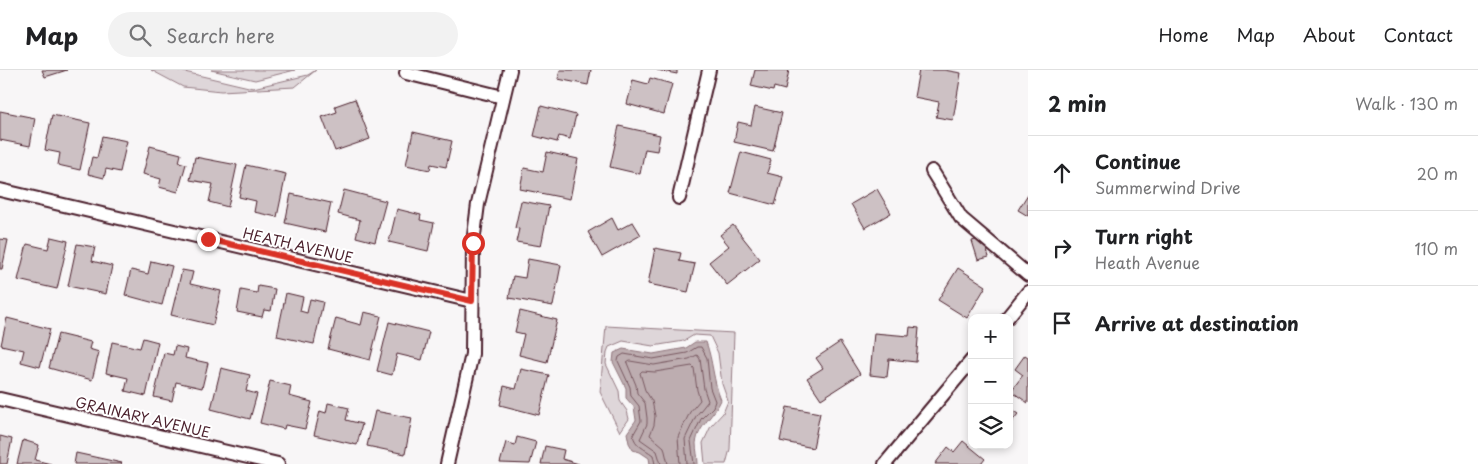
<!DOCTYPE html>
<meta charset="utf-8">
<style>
body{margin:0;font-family:"Playpen Sans",sans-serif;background:#f2f2f2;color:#202124}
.controls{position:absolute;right:15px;bottom:15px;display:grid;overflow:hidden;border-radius:10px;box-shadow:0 2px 8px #0003}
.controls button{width:45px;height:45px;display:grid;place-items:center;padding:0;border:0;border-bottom:1px solid #e0e0e0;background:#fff;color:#202124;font:25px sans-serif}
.stop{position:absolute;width:15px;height:15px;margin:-11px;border:4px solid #d93025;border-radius:50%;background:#fff}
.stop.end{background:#d93025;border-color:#fff;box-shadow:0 1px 5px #0008}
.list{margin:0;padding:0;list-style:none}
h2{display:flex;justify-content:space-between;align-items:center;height:65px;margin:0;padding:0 20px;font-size:21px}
h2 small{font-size:16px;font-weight:400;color:#757577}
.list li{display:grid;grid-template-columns:32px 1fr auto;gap:15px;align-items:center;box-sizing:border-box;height:75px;padding:0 20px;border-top:1px solid #e0e0e0}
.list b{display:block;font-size:19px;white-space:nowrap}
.list p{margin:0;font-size:16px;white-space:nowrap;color:#757577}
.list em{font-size:16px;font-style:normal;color:#757577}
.icon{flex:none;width:28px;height:28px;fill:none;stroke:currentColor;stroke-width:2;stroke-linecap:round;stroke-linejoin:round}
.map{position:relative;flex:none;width:1028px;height:394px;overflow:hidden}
header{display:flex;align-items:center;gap:30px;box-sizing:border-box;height:70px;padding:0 25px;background:#fff;border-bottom:1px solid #e0e0e0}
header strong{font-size:24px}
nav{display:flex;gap:28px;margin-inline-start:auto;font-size:18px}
.search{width:350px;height:45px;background:#f2f2f2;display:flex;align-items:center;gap:12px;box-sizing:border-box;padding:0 18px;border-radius:28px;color:#757577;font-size:19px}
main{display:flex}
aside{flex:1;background:#fff}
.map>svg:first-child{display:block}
</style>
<header>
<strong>Map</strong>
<div class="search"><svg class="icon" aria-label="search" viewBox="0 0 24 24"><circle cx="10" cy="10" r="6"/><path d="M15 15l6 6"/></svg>Search here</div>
<nav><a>Home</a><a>Map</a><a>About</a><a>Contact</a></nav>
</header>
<main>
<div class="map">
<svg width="1028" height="394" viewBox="0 0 1028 394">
<rect width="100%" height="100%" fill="#f8f6f7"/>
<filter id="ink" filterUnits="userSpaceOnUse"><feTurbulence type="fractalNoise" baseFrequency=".02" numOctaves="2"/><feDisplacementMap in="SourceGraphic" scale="10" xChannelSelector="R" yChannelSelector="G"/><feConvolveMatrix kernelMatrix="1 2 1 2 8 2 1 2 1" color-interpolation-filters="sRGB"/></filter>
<g filter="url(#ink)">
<path fill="#ded6d9" stroke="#947a82" d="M151,0H176L253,18L308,5L316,0L295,17L221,21L183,17Z
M211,0H295L255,10Z
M606,256L734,263L730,379L726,394H705L703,373L711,356L723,343L728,331L722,314L718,283L710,266L694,265L684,271L653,276L623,271L609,277L607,282L606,294L619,321L620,331L627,341L629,349L620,362L600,322Z"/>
<path fill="#bdadb0" stroke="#8f747b" d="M695,272H706C713,291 713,311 721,330C715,345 698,356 696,373C696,380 698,387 698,394H650L649,388L640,382L633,380L629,373L627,363L636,350L634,337L626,328V318L613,292L614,283L623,279L653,284L686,278Z"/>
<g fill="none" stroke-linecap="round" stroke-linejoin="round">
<path stroke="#785860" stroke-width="1" d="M655,394L653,385C644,378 635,376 633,365L641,351L639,336L631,326L630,317L618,291L619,287L624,284L653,289L687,283L697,277H701L707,288L710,318L715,331L713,337L701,349L691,371L694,394
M661,394L657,381L640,369L647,354V348L645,333L637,323L636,315L627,293L630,291L654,295L689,289L697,285L700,289L704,319L708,331L696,346L685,369L687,394
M668,394L664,377L650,365L654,355L655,346L652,331L645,320L640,303L642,301L655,302L692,296L694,298L697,320L700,330L690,342L678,367L680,394"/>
</g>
<path fill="#cdc1c4" stroke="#4a1f2b" d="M42,0H67L45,7Z
M560,0H591L588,15L558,9Z
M657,0H677V4Z
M755,0H789L785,20L774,17L773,21L751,16Z
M919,0H944L961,3L953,50L936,47L939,32L914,27Z
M650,8L672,14L664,44L627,34L633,10L648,14Z
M355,29L370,69L335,81L322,47L337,42L335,36Z
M541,36L576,45L570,69L559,66L557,72L534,66Z
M755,37L782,43L773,81L734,72L738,52L751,55Z
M0,41L35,48L30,76L0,70Z
M52,45L90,53L80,100L58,95L60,83L45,80Z
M619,56L660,65L657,81L645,79L640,104L610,97Z
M413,62L452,71L446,97L431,94L430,100L406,95Z
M102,66L127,71L120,102L106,99L104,108L88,104L92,87L97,88Z
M150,76L181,84L179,92L186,94L178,122L159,117L161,109L143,104Z
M547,82L578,89L570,129L520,119L524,98L543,102Z
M741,82L771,90L767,103L783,107L775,135L730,123Z
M195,87L237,95L228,137L209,132L213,114L190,110Z
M246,95L286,104L277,147L254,142L256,131L239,127Z
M877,119L891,143L865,158L851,134Z
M344,120L386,131L375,172L356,167L360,150L338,144Z
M291,124L331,133L325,162L285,153Z
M1028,124V146L1018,140Z
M521,131L549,136L541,176L516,172L519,159L515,158Z
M397,139L421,145L420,150L434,153L428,181L389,172Z
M612,148L618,160L633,152L641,165L602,187L588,162Z
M733,155L760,189L727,215L709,192L729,176L720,165Z
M51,167L68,171L57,219L18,210L27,174L48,179Z
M983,168L989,187L978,190L972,171Z
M0,169L8,170L2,199H0Z
M77,174L95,177L92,191L112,196L106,224L68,216Z
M655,178L681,183L679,191L695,194L688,222L648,214Z
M528,189L561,195L553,236L509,228L513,206L525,208Z
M151,191L172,196L162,235L125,225L131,200L148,204Z
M958,198L986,216L967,248L938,230Z
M182,200L193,202L190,214L221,221L213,255L171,245Z
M258,216L275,219L271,241L264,240L262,247L237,242L241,220L257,223Z
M286,223L303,227L300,241L307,243L310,229L323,232L314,274L277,266Z
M520,241L557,250L547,292L519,285L524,264L515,262Z
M364,242L381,246L370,290L328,279L336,248L361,255Z
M7,248L50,259L40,297L21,292L24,280L1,275Z
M389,252L429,262L422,290L397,284L392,305L377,301Z
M910,257L919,258L916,292L889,289L887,307L870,305L874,263L909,266Z
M58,264L91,272L89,279L99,282L92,310L49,298Z
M143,268L158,272L146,326L125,321L128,308L106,303L112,272L140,278Z
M840,272L860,304L821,329L807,308L823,298L816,288Z
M175,276L187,279L185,288L208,293L202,318L176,312L172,331L154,327L164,283L173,285Z
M1025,285L1028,287V333L1011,321L1023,305L1015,299Z
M221,298L250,305L246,321L257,324L250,349L211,339Z
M521,299L549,305L539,345L500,335L504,316L516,319Z
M270,311L291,316L289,326L312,332L305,359L285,355L284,359L260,353Z
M328,333L349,338L346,350L362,354L357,375L314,365L320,341L326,343Z
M787,337L820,343L813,378L780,371Z
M1009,338L1018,344L1009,355Z
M375,341L412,348L405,384L367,376Z
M0,366L12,369L7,394H0Z
M517,367L536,372L530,394L500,393L506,372L515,375Z
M23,370L39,375L35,390L51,394H17Z
M963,371L985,389L981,394H935L948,377L954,382Z
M545,376L564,380L562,389L579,394H541Z
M76,383L122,393L121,394H74Z"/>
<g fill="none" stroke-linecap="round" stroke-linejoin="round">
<g stroke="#4a1f2b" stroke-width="16">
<path id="minor" d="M406,3L503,27
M932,101L961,148L1028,205
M0,120L472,231
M679,128L709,0
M1007,248L1028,222
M0,329L278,394
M447,394L472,284L473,173L478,134L510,0
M885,394L972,290"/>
</g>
<use href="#minor" stroke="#fff" stroke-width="12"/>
</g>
</g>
<g fill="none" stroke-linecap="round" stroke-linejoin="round" filter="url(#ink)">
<path stroke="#d93025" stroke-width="6" d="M208,169L472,231L473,173"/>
</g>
<g text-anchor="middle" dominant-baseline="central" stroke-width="4" stroke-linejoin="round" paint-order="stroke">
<g font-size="14" fill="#4a1f2b" stroke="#fff">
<text transform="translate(298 175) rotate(13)">HEATH AVENUE</text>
<text transform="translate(143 347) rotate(13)">GRAINARY AVENUE</text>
</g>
</g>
</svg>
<div class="controls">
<button>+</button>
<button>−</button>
<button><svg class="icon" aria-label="layers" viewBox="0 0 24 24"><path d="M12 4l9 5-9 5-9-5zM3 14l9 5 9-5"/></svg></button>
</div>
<div class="stop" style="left:473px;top:173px"></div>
<div class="stop end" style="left:208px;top:169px"></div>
</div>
<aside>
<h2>2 min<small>Walk · 130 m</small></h2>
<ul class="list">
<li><svg class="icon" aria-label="ahead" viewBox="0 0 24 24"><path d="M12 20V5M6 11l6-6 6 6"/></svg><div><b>Continue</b><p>Summerwind Drive</p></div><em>20 m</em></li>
<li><svg class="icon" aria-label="right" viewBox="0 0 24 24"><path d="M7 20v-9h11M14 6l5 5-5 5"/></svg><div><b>Turn right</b><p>Heath Avenue</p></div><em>110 m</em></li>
<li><svg class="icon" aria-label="arrive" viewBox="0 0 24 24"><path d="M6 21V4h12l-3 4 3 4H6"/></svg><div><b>Arrive at destination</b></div></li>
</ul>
</aside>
</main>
